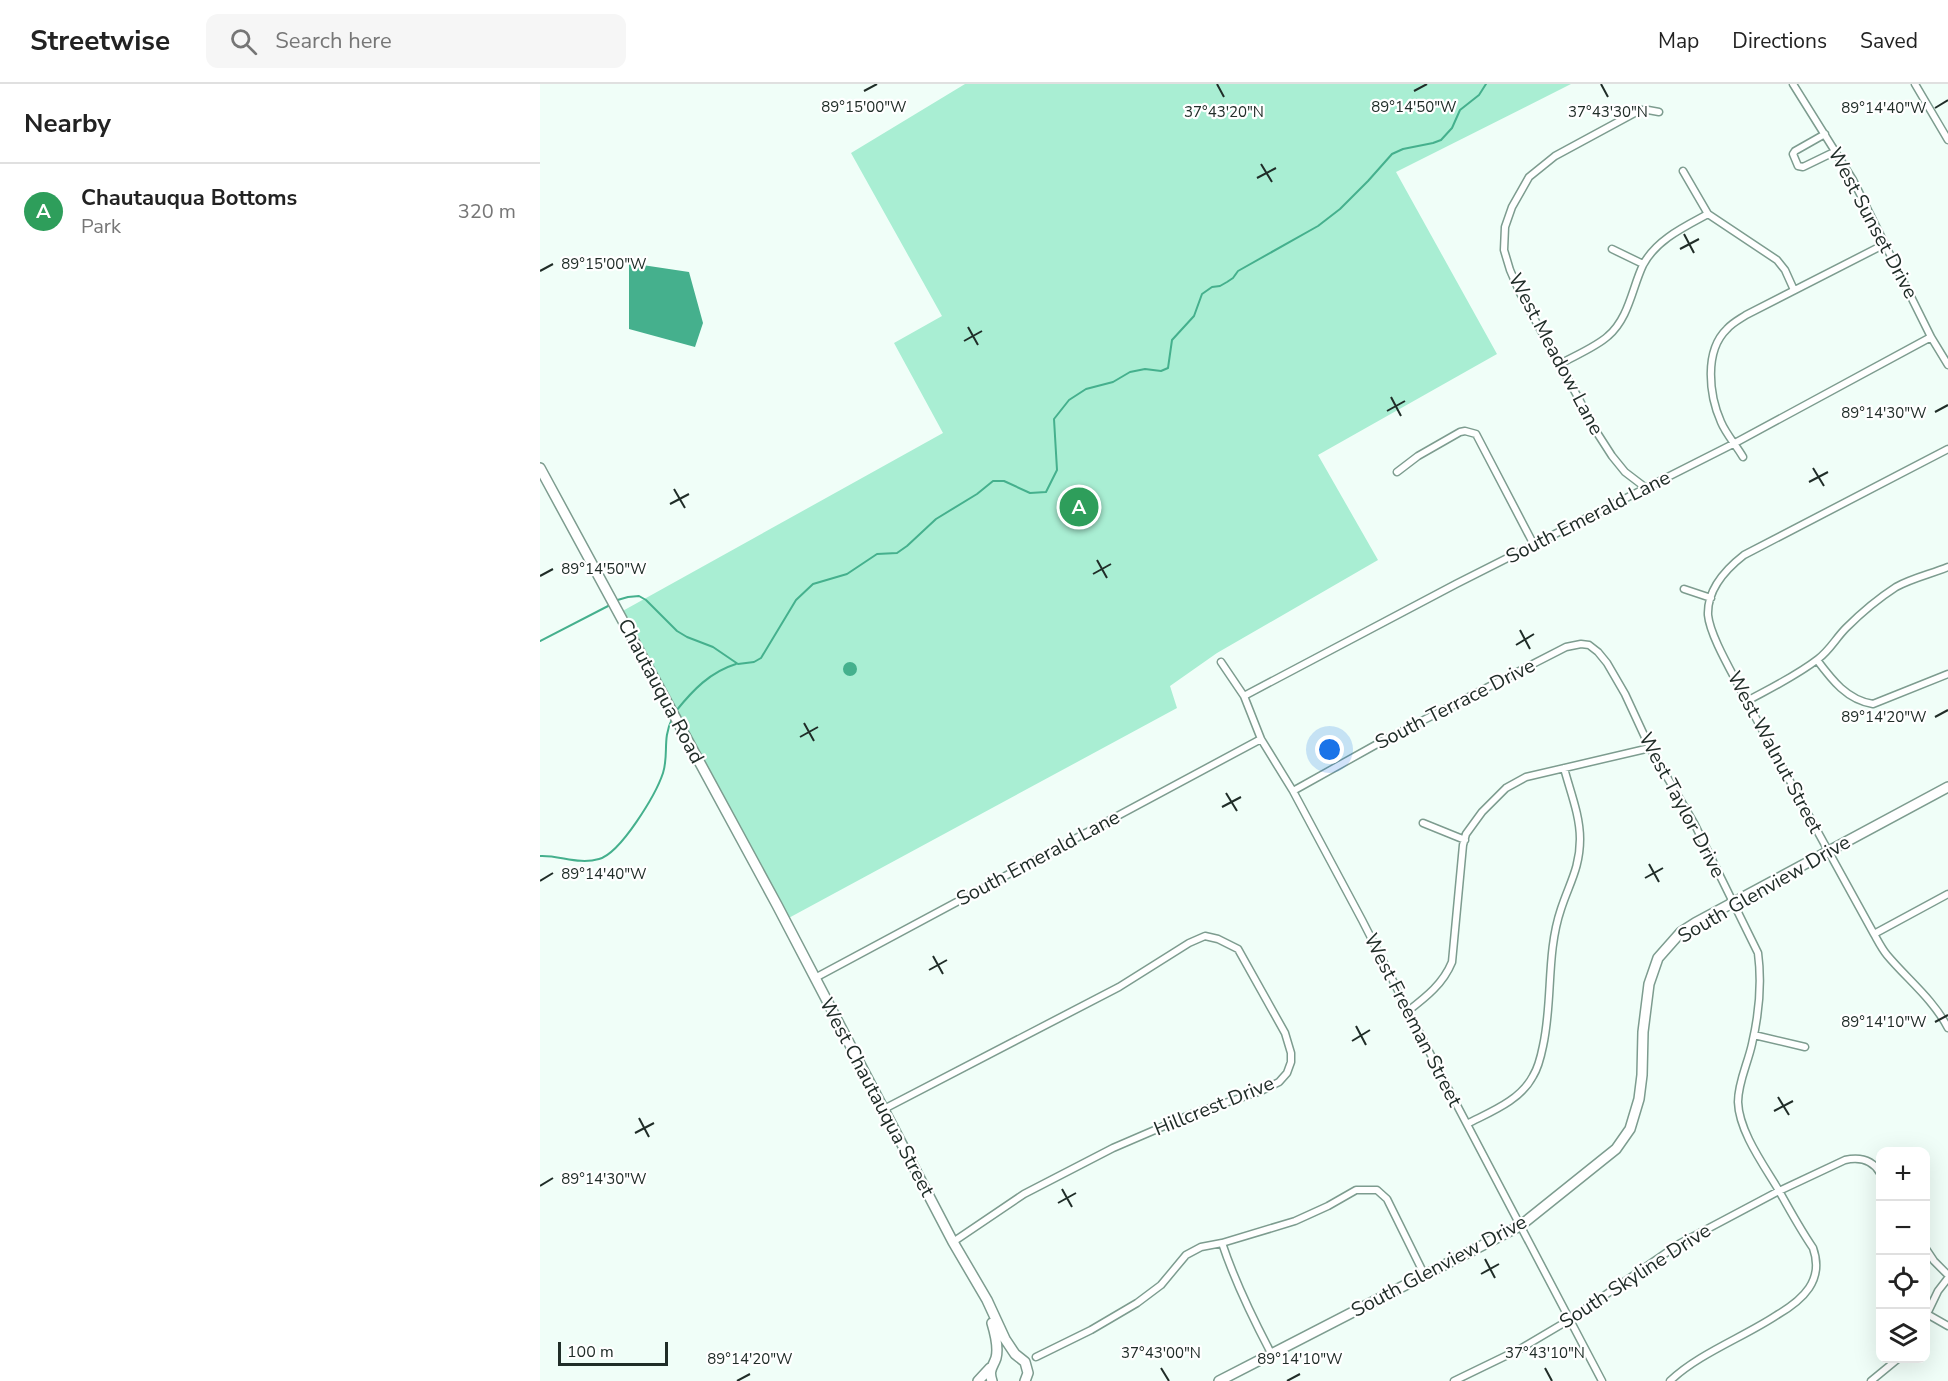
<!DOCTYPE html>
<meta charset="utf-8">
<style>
body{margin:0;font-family:"Nunito Sans",sans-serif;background:#f6f6f6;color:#222}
.controls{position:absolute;right:18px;bottom:18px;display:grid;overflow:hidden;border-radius:12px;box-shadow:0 6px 24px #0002}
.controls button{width:54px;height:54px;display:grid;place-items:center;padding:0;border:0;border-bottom:2px solid #e0e0e0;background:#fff;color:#222;font:30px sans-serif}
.scale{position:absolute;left:18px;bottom:15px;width:110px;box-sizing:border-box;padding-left:6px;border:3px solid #202d28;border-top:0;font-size:16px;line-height:21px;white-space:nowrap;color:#202d28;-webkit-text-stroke:4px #fff;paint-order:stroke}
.you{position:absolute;left:790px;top:666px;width:21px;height:21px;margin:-15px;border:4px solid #fff;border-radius:50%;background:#1a73e8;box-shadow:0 0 0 9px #1a73e833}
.badge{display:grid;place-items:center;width:39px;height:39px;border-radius:50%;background:#b45309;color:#fff;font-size:20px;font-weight:700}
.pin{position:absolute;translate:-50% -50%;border:3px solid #fff;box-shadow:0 2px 6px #0006}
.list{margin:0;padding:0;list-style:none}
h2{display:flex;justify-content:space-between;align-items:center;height:78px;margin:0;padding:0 24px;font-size:26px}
h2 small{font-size:20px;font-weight:400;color:#767676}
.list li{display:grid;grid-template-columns:39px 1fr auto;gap:18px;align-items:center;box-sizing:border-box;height:96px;padding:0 24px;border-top:2px solid #e0e0e0}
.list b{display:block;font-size:22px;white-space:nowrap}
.list p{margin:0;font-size:20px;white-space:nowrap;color:#767676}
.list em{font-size:20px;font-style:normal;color:#767676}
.icon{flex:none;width:33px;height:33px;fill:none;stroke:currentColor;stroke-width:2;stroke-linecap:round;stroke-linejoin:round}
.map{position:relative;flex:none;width:1408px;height:1297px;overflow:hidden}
header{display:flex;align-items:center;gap:36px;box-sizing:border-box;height:84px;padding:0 30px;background:#fff;border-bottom:2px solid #e0e0e0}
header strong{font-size:28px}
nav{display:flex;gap:33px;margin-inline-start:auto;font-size:21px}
.search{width:420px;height:54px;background:#f6f6f6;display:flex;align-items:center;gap:15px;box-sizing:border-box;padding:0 21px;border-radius:12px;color:#767676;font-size:22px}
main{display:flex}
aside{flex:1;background:#fff}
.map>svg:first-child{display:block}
</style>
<header>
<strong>Streetwise</strong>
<div class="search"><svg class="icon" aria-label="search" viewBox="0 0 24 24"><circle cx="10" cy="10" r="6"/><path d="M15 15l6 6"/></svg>Search here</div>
<nav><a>Map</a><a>Directions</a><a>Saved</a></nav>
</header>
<main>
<aside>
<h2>Nearby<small></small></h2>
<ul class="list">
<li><span class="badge" style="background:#2e9e5b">A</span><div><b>Chautauqua Bottoms</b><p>Park</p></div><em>320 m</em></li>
</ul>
</aside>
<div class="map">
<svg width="1408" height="1297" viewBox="0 0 1408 1297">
<rect width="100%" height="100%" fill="#f0fef8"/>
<path fill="#a9eed3" d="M425,0H1031L856,88L957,270L778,371L838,476L677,569L630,602L637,624L245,836L79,529L403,349L354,259L402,232L311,69Z"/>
<path fill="#45b08d" d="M89,179L149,188L163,239L155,263L89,245Z
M303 585a7 7 0 1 1 14 0a7 7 0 1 1-14 0Z"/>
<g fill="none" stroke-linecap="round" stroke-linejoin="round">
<path stroke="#45b08d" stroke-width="2" d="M74,517L88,513L99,512L106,516L137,547L147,553L173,563L198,580L214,578L221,574L256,516L273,500L307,490L337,470L357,469L367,462L396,435L437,410L453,397H464L490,409L506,408L517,386L514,335L529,316L546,305L573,298L590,288L605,285L621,287L628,284L632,256L654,232L662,210L672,203L680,202L687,198L693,194L698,187L778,142L800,125L828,97L852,70L863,65L893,59L901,56L912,44L920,26L939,11L946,0
M0,557L70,521
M136,627C153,606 170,588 196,580
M0,772C20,771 38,781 59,775C81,769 116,710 123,689C129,670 122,655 132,635"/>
<g stroke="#7d9c8f" stroke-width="9">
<path id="street" d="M1253,0L1313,96L1391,253L1408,281
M1375,0L1408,56
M1285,50L1255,67L1253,70L1258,82L1263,83L1296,67
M1143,87L1168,130L1237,176L1245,186L1254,206
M1072,165L1103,180
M1020,280C1034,272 1056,263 1068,252C1089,234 1092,204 1103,181C1116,156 1144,143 1168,130
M1408,365L1204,471C1186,485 1167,506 1168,531C1170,552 1193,590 1203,610C1246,691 1290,770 1334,850C1338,857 1342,865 1347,871C1367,895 1393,915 1408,944
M1203,373C1196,361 1186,350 1181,338C1169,311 1164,267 1187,245C1192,239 1200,235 1206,231L1345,160
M857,388L878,372L920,348L925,347L936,350L994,461
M1106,404L1085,388L1072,372L1054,344L1039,315L980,209L970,186L964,166L965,143L972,123L989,93L1015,72L1100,26H1108L1119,28
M1144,505L1171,514
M1277,576C1292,596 1307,616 1333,620L1408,590
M681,578L704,612L721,655L753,707L822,836L899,987L1062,1297
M704,612L916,500L1195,359L1391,253
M1207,617C1231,604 1256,592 1278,575C1290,566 1296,554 1306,544C1321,529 1339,514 1356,503C1372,494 1391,490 1408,483
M753,707L839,659L1026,563L1041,560L1049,561L1058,568L1067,579L1085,610L1110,664L1154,739L1218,869C1222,899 1219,930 1212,960C1208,979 1198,998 1198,1018C1199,1047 1223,1080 1238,1105C1249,1125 1260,1145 1273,1164C1278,1178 1277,1192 1269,1204C1261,1216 1249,1224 1237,1231C1204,1253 1158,1270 1130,1297
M883,739L925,756
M1334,850L1408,810
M275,894L721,655
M868,927C886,913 903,900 912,878L923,761L926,750L942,728L966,704L986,693L1110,664
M1214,951L1265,963
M344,1025L579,903L649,859L665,852L678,855L698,865L745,949L751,969V978L747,989L739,998L721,1007L652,1030L573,1064L484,1110L413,1158
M927,1040C950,1028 980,1017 993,992C998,984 1001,972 1003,962C1013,917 1006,869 1021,825C1029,800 1040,784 1040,755C1040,731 1030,707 1024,684
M682,1159C695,1198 712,1233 731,1269
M1386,1165L1394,1177L1408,1191
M1387,1230L1408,1242
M1386,1232L1398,1207L1408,1194
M496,1273L551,1246L597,1219L621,1201L646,1171L661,1163L682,1159L755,1137L788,1122L816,1106H837L847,1115L885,1192
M914,1297L980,1265L1029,1236L1139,1160L1239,1107L1305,1076C1319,1073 1332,1075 1340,1089
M1331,1297L1359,1274"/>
</g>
<g stroke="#7d9c8f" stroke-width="12">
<path id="secondary" d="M0,384L237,821L413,1158L447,1216L465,1255L475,1270L485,1278L488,1289L485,1297
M438,1297L450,1284
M452,1297C448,1286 453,1283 456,1274C459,1263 455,1249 452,1239
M679,1297L980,1142L1076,1065L1090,1045L1099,1015L1102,991L1103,948L1109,900L1118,874L1141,848L1155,839L1408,703"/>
</g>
<use href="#street" stroke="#fff" stroke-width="6"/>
<use href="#secondary" stroke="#fff" stroke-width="9"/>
</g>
<path fill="none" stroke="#202d28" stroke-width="2" d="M677,0L684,13M1061,0L1068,13M324,7L337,0M874,7L887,0M1395,24L1408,16M721,80L732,98M717,94L736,84M1144,150L1154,169M1140,165L1159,155M0,187L13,180M428,243L438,261M424,257L442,247M851,313L861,332M847,327L865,317M1395,328L1408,321M1273,384L1284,402M1269,398L1288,388M134,405L145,424M130,420L149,410M557,476L567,494M553,490L571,480M0,492L13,485M980,546L990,565M976,561L994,550M1395,633L1408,626M264,639L274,657M260,653L278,643M686,709L697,727M682,723L701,713M1109,780L1119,798M1105,794L1123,784M0,797L13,789M393,872L403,890M389,886L407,876M1395,938L1408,931M816,942L826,961M812,957L830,946M1238,1013L1249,1031M1234,1027L1253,1017M99,1034L109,1053M95,1049L114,1039M0,1102L13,1094M522,1105L532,1123M518,1119L536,1109M945,1175L955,1194M941,1190L959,1180M621,1284L629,1297M1005,1284L1012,1297M197,1297L210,1290M747,1297L760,1290"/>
<g text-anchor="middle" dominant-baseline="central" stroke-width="4.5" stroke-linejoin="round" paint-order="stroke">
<g font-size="20" fill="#202d28" stroke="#fff">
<text transform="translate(1333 139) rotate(62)">West Sunset Drive</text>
<text transform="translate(1016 270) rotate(62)">West Meadow Lane</text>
<text transform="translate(1048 433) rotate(-27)">South Emerald Lane</text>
<text transform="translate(121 607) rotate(62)">Chautauqua Road</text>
<text transform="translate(915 620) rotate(-27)">South Terrace Drive</text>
<text transform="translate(1235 668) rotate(62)">West Walnut Street</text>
<text transform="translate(1142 721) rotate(62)">West Taylor Drive</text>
<text transform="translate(498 774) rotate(-28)">South Emerald Lane</text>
<text transform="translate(1224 805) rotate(-30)">South Glenview Drive</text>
<text transform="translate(873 936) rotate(63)">West Freeman Street</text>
<text transform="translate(337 1013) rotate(62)">West Chautauqua Street</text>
<text transform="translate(674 1022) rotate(-22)">Hillcrest Drive</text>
<text transform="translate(899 1182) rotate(-28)">South Glenview Drive</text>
<text transform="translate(1095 1192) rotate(-33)">South Skyline Drive</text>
</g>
</g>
<g font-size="15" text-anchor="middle" fill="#202d28" stroke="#fff" stroke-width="4.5" stroke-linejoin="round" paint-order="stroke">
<text x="324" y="28">89°15'00"W</text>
<text x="874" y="28">89°14'50"W</text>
<text x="1344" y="29">89°14'40"W</text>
<text x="684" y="33">37°43'20"N</text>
<text x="1068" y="33">37°43'30"N</text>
<text x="64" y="185">89°15'00"W</text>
<text x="1344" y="334">89°14'30"W</text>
<text x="64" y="490">89°14'50"W</text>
<text x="1344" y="638">89°14'20"W</text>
<text x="64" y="795">89°14'40"W</text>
<text x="1344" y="943">89°14'10"W</text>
<text x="64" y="1100">89°14'30"W</text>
<text x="621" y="1274">37°43'00"N</text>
<text x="1005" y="1274">37°43'10"N</text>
<text x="210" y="1280">89°14'20"W</text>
<text x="760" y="1280">89°14'10"W</text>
</g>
</svg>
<div class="controls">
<button>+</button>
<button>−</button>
<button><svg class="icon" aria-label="locate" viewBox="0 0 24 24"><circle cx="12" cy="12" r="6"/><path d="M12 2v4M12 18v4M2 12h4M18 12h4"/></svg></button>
<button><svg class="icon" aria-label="layers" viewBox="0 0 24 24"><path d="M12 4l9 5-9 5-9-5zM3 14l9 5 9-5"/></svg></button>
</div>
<div class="scale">100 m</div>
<div class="you"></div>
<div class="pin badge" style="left:539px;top:423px;background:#2e9e5b">A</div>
</div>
</main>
